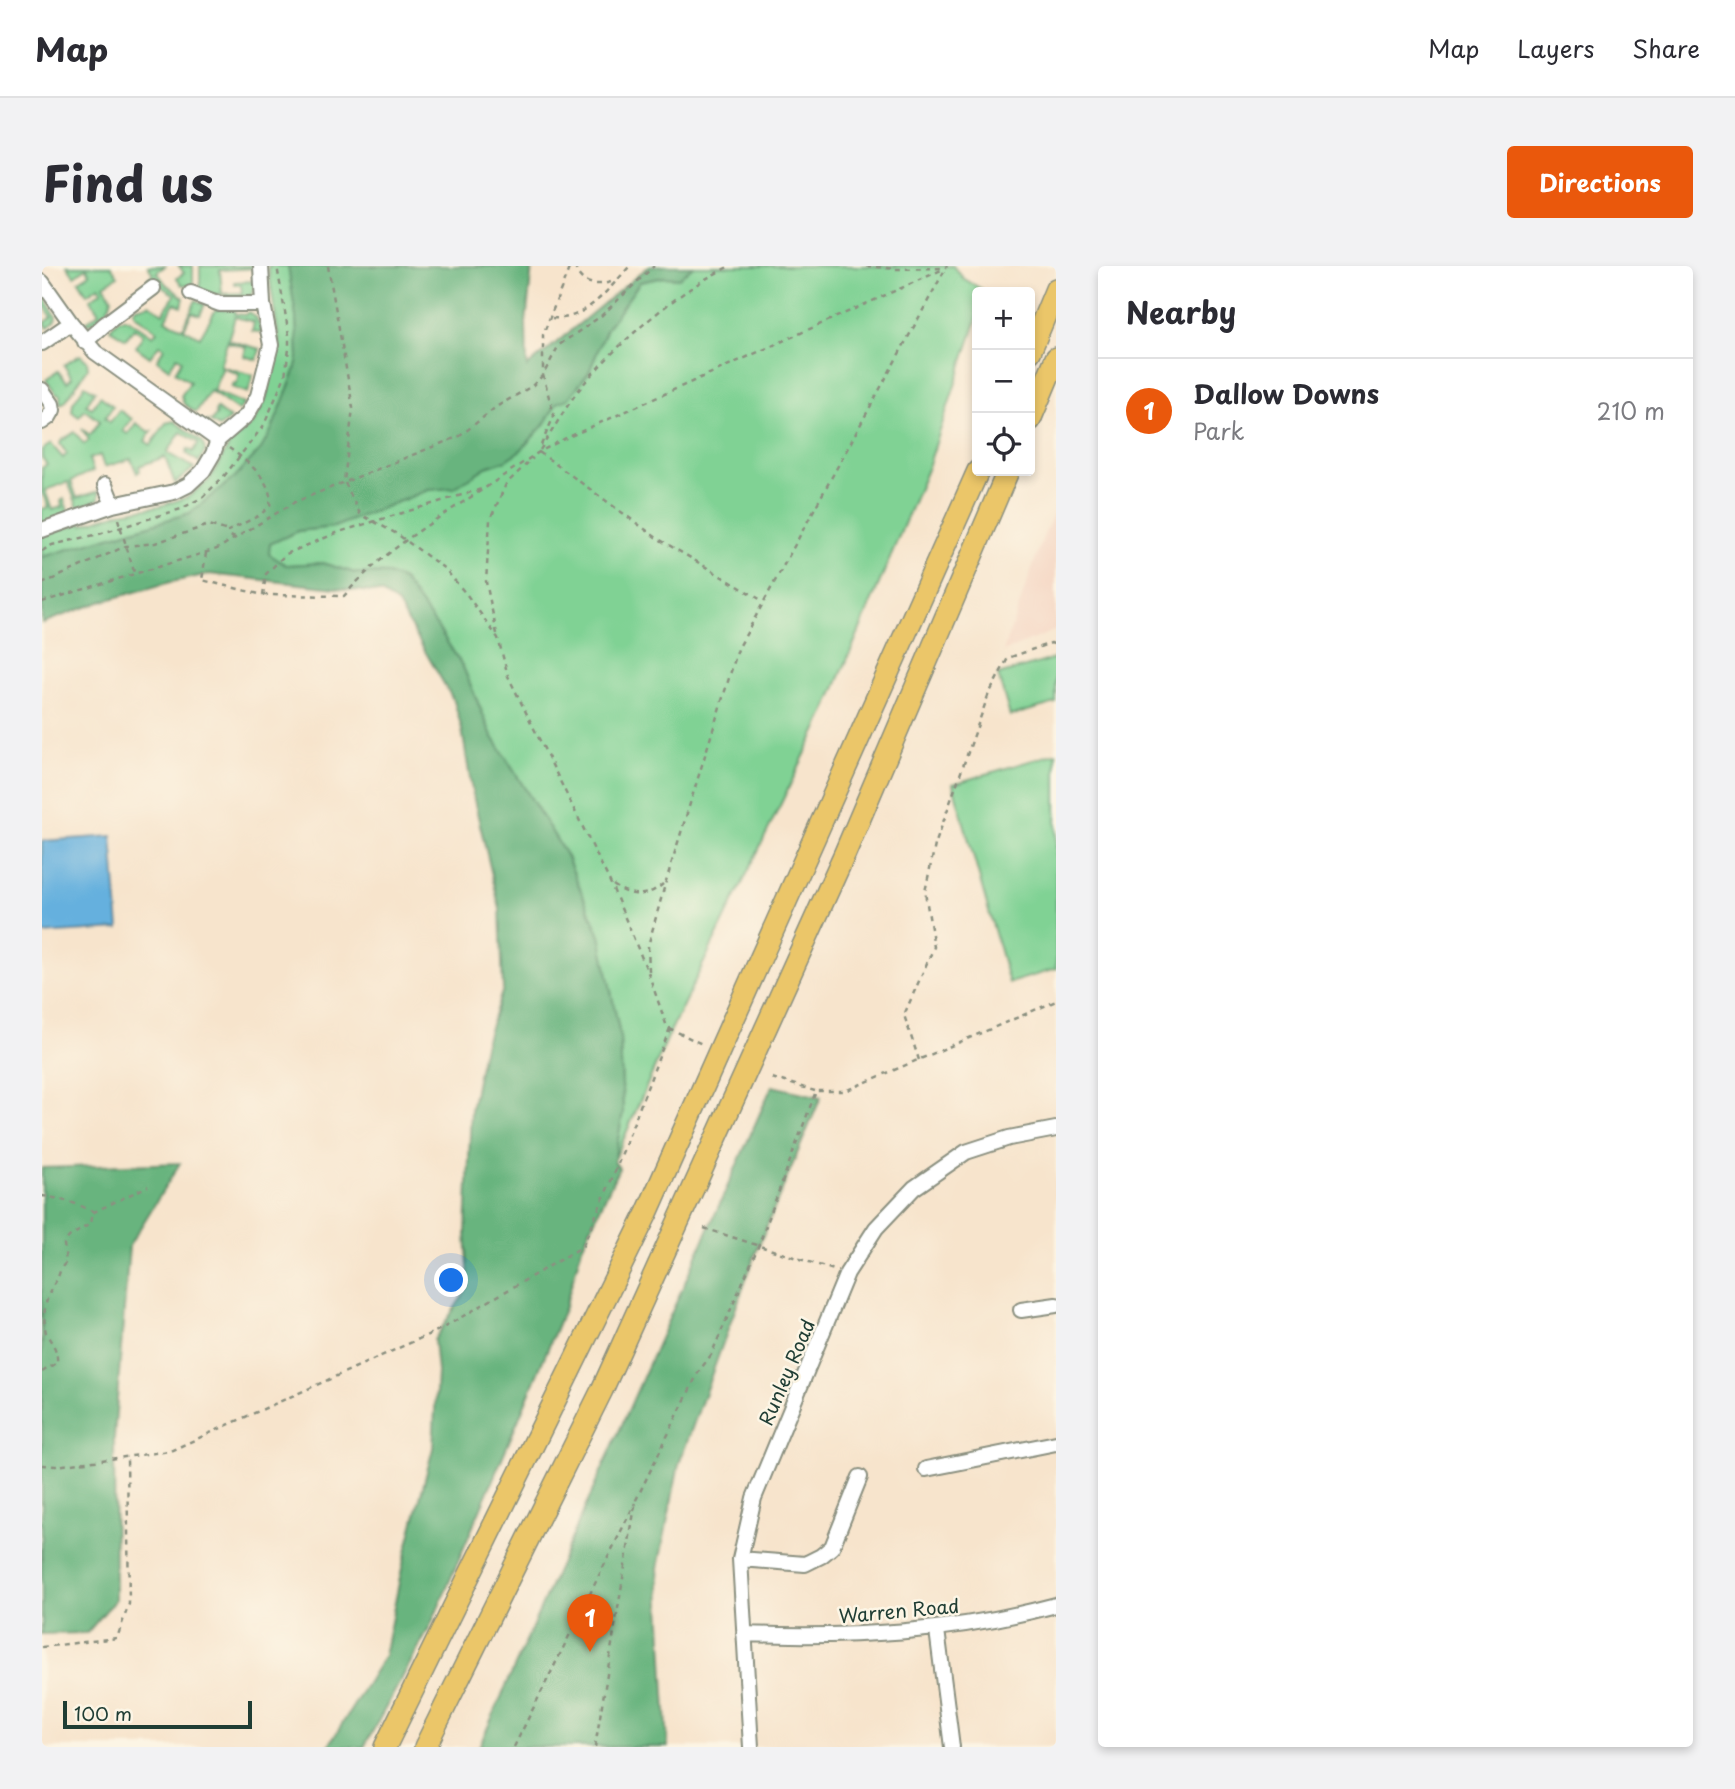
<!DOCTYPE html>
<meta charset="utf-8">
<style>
body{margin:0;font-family:"Playpen Sans",sans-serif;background:#f2f2f3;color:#2b2b33}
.controls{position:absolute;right:21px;top:21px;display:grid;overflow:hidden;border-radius:7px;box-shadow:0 4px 10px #0003}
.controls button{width:63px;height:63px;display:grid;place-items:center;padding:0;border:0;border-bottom:2px solid #e1e1e2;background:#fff;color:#2b2b33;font:35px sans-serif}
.scale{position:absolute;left:21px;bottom:18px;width:189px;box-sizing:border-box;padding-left:7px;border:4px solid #1f3d34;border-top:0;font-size:19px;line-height:24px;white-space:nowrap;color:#1f3d34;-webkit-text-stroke:5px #fcf5e5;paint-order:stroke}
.you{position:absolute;left:410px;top:1015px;width:24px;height:24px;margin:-18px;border:5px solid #fff;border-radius:50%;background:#1a73e8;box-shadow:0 0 0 10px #1a73e833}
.badge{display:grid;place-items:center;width:46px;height:46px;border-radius:50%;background:#ea580c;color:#fff;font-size:23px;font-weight:700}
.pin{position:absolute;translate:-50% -58px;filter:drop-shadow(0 2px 4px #0008)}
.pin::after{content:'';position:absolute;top:37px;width:24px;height:21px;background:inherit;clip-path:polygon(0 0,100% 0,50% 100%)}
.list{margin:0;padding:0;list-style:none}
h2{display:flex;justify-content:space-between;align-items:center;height:91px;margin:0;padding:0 28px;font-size:30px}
h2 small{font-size:23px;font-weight:400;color:#7c7c81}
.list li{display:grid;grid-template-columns:46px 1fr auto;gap:21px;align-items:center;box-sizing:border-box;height:105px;padding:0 28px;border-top:2px solid #e1e1e2}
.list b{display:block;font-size:26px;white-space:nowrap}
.list p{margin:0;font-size:23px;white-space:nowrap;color:#7c7c81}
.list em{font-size:23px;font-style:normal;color:#7c7c81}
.icon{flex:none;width:38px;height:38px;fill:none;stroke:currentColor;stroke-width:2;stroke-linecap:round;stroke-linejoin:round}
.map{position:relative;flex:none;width:1014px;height:1481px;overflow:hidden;border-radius:7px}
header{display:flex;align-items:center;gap:42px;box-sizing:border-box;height:98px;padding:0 35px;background:#fff;border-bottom:2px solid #e1e1e2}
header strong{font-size:33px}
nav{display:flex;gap:38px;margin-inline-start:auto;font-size:24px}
.intro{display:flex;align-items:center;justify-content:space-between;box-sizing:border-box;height:168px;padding:0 42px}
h1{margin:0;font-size:49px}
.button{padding:18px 32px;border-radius:7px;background:#ea580c;color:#fff;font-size:24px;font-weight:700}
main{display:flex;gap:42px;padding:0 42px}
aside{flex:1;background:#fff;border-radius:7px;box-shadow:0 4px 10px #0003}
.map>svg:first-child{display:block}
</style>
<header>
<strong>Map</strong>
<nav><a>Map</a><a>Layers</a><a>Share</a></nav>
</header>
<div class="intro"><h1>Find us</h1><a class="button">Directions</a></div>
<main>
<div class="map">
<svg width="1014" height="1481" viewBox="0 0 1014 1481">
<rect width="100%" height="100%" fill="#fcf5e5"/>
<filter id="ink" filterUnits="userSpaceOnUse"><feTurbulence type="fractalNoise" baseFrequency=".0143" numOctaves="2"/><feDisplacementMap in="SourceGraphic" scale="14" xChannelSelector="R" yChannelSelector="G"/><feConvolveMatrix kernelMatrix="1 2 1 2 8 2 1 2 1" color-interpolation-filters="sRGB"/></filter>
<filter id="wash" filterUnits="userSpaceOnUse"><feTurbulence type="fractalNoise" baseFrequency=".00686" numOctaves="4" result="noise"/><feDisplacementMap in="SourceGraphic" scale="28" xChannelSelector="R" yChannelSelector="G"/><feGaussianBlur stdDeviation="1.57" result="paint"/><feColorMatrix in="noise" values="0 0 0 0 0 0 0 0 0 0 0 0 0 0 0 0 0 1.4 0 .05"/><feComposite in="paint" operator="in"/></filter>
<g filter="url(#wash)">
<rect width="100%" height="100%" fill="#f7e4cc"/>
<path fill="#f4d3c0" d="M1014,242V364L961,386L1001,271Z"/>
<path fill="#80d294" stroke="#508864" stroke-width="2" d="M25,0H69L76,10L62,19L70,32C67,45 55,59 41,58L57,47L48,33L60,25L57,20L45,28L37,15L48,8L45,2L32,10Z
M106,0H123L115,6L124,18L142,32L140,40L132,37L124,54L141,62L154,34L163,38L158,49L150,46L142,63L158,71L174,43L193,44V48L203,49L206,46L214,51L221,67L210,65L212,56L193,51L186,74L218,83L215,94L202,90L204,81L185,76L178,100L211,109L206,127L189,121L191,117L194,118L197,109L181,101L171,125L202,138L196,145L168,125L154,146L142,138L139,130L148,116L133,106L140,94L135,91L127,103L115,94L122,82L117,79L108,91L94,81L101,69L92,62L84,73L68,63L77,53H86L111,70L115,65L93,49L91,44L95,40L99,41L107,38L121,47L133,29L120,21L115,14L110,17L106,12L111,8Z
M137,0H151V19H140L135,12L142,7Z
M158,0H215V2L178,4L180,28L200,27L199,19H193V16L214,15L211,26L208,30L196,31V35L180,28L166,29L158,25Z
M226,0H246L254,51L256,92L253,105L230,164L219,183L193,211L148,247L0,291V269L40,257L41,259L79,246L118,240L146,231L167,214L188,178L212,156L224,132L237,75Z
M651,0H911L921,12L944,26H935V53L886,201L782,449L629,764L572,895L581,846L578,770L558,670L524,589L449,468L421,401L396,362L361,314L346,308L313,307L280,297L244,299L226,288L228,277L256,265L292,261L386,224L412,221L444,201L462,195L501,160L515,137L526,133L547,106L565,62L598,16L622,11L637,12Z
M0,27L14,51L13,57L6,62L3,57L10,51L0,37Z
M38,89L45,95L46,102L23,136L18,138V129L14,128L4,114L16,105L25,116L30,112L22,99Z
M43,119L53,125L44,139L50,142L58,130L71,140L63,152L68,156L77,144L90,153L81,165L86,168L94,157L107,166L110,165L103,175L109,179L124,157L132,155L161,176L163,185L157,196L144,187L146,183L151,186L157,177L139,166L125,187L152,202L133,217L123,191L97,200L98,205L95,207L89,193L62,201L58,189L47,193L51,205L29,215L35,232L57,225V233L36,242L26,216L3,224L10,244L20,241L19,235L22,233L27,248L2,258L0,256V243L6,241L0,226V202L5,198L0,192V184L9,178L21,192L25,188L18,178L19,175L33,166L42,178L47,174L40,163L48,169L58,155L43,144L37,151L30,146L31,137Z
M175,143L188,153L177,161L167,155H170L175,148L173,146Z
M1014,392V437L968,450L956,409Z
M1014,487V703L967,717L911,518Z"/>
<path fill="#68b47e" stroke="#447859" stroke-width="2" d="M246,0H490L484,57L485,101L607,0H651L637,12L622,11L598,16L565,62L547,106L526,133L515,137L501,160L479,184L462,195L444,201L412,222L386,224L292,261L256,265L228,278L227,288L244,299L280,297L313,307L346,308L361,314L396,362L421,401L449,468L524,589L558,670L578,770L581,846L572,895L577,902L540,981L523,1041L478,1150L388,1361L322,1481H286L342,1390L360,1302L391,1182L395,1106L392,1074L427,1020L424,966L429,844L442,779L461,723L458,643L430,525L420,463L412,435L355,337L339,327L167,308L125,317L58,336L0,357V291L148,247L193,211L219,183L230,163L253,105L256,92L254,51Z
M730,820L779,831L716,981L637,1198L616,1302L626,1481H437Z
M138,897L87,980L72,1172L73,1334L45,1367L0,1368V902Z"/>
<path fill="#65b0de" stroke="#427689" stroke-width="2" d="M70,570L77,663L0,668V575Z"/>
</g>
<g filter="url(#ink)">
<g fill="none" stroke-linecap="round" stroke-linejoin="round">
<g stroke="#8b9080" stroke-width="18">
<path id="minor" d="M0,16L29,57L53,86L176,174
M149,27L178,38H221
M43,76L63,58L111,22
M0,77L29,57
M0,124L10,138L11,144L7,151L0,156
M63,219L71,239
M0,264L71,239L132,226L146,219L161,205L171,188L176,174L205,149L216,130L229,79L221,38L219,0
M979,1044L1014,1039
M884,1203L1014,1177
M698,1293L763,1298L779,1290L790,1281L818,1211
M895,1364L910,1481
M702,1368C809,1372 910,1367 1014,1339
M709,1481L698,1293L712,1232L805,1007L834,962L872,922L924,886L967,872L1014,863"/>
</g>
<g stroke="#8b9080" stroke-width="24">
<path id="highway" d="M988,86L1014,23
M988,154L1014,92
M343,1481L605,947L936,205
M383,1481L560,1124L803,587L966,205"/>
</g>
<path stroke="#8b9080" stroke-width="2.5" stroke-dasharray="5 5" stroke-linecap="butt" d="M286,0L311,142L302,215L318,248L355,268L403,303L425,329L456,372L466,410L568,616L607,709L625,761L662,779
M533,0C537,19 555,21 572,15
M824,0L853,3L900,2
M510,52C543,56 567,22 588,0
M499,179L512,150L501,109V69L528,0
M187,182C206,196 232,215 228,240L218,249L186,265L188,270L193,272
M498,184C511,164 524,140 539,121C574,79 639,21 689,0
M497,186L615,272L721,335
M76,253L93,309
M0,285L10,279L57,268L139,243L161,231L183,209L222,159L243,110L247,83V69L235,0
M164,287L160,314L221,329L302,330C341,285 390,256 440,224
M0,318L84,280L113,277L167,259L186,265
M221,329L224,308L244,288L297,266L443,222L497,186L522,173L904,2
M0,336L175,283L253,236L418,170L454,141L490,120L501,109L517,79L559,50L612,0
M455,368L444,316L448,254L464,218L491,192
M571,619C588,631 605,632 621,618
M607,705L606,680L624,615L696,383L905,0
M877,794L862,749L892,681L883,626L893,579L946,430L966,392L1009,377L1014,379
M730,812L773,825
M0,930C14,931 40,939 52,946
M662,962L792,1004
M0,1106L15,1097C16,1083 10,1078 4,1067C0,1049 3,1031 14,1015C18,1009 17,1002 24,997L22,978L27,971L48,958L50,947L106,920
M0,1199L14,1200L128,1185L399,1063L540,981L572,908L628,762
M0,1381L75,1372L87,1338L85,1191
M472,1481L593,1237
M553,1481L594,1234L657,1105L669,1089L716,981L774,825H803L1014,735"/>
<use href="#minor" stroke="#fff" stroke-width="14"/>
<use href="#highway" stroke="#ebc669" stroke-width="21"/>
</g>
</g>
<g text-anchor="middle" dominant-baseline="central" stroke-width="5" stroke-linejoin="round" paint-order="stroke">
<g font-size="19" fill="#1f3d34" stroke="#fcf5e5">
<text transform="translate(744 1106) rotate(-67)">Runley Road</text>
<text transform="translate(857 1344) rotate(-5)">Warren Road</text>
</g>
</g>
</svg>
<div class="controls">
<button>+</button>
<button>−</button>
<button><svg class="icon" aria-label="locate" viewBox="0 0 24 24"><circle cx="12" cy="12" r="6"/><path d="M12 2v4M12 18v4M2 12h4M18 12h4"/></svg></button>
</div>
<div class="scale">100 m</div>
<div class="you"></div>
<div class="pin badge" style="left:548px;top:1386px">1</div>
</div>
<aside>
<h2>Nearby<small></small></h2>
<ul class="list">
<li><span class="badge">1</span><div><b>Dallow Downs</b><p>Park</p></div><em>210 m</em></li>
</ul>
</aside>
</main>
